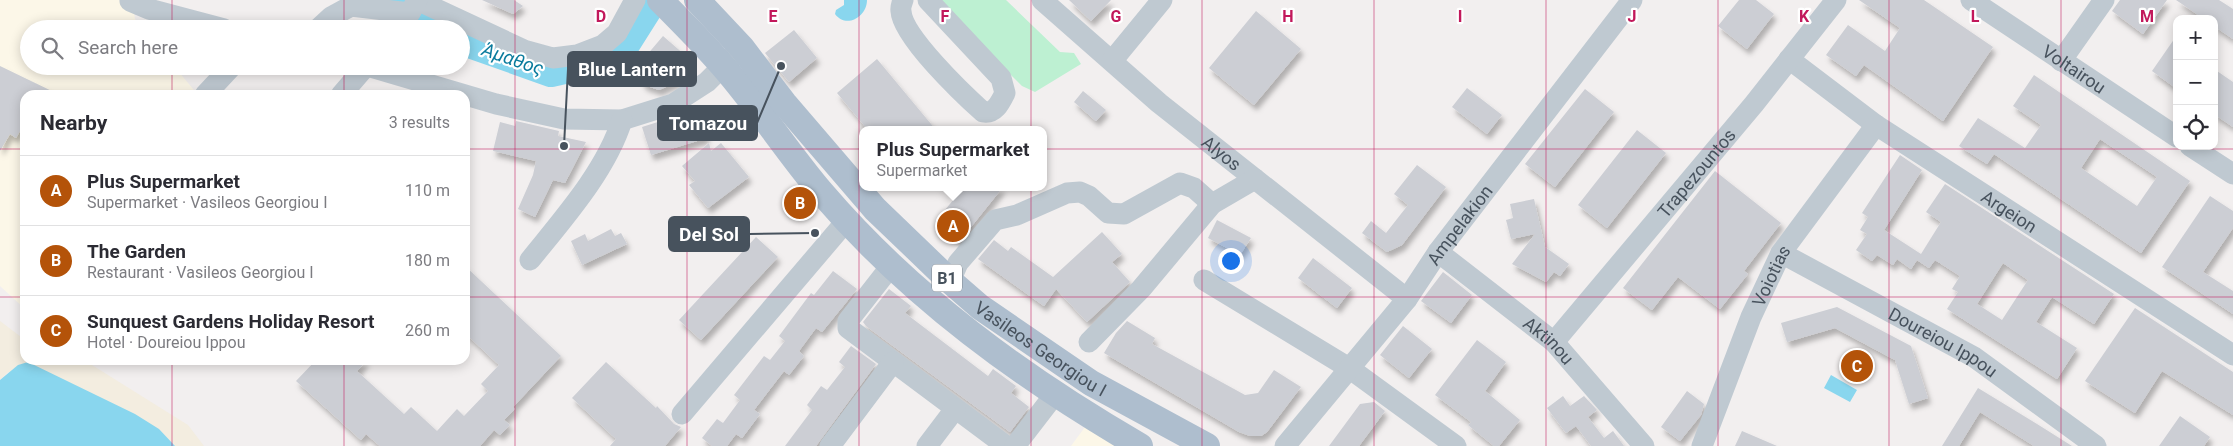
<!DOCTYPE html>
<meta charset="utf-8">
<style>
body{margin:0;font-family:Roboto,sans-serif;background:#f2f2f3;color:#2b2b33}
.controls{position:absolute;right:15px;top:15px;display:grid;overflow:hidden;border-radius:10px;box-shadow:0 2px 12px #0003}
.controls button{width:45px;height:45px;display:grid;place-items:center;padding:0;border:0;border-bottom:1px solid #e1e1e2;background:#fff;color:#2b2b33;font:25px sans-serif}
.you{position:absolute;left:1230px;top:260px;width:18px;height:18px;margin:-12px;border:4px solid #fff;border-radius:50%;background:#1a73e8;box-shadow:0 0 0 8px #1a73e833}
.badge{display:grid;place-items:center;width:32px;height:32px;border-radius:50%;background:#b45309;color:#fff;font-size:16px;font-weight:700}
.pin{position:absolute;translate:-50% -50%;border:2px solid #fff;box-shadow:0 1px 5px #0006}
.popup{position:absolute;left:859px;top:126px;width:188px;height:65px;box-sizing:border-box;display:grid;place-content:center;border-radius:10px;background:#fff;filter:drop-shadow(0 1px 4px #0005);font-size:16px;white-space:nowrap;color:#7c7c81}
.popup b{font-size:19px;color:#2b2b33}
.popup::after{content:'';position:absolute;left:50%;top:100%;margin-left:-10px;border:10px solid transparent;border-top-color:#fff}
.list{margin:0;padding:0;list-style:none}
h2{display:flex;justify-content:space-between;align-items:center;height:65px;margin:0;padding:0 20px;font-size:21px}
h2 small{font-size:16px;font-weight:400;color:#7c7c81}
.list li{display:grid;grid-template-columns:32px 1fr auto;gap:15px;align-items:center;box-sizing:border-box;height:70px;padding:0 20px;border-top:1px solid #e1e1e2}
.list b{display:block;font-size:19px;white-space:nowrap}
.list p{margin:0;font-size:16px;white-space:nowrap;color:#7c7c81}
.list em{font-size:16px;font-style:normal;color:#7c7c81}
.icon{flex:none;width:28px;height:28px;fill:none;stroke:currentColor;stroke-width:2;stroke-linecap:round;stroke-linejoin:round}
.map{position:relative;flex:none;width:2233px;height:446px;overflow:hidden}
.search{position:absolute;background:#fff;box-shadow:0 2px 12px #0003;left:20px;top:20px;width:450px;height:55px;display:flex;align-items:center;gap:12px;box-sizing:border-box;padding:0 18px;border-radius:28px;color:#7c7c81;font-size:19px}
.panel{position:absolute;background:#fff;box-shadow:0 2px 12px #0003;left:20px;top:90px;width:450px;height:275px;border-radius:15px}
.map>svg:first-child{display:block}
</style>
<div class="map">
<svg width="2233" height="446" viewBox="0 0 2233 446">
<defs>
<filter id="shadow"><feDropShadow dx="3" dy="5.5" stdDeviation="2.5" flood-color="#0004"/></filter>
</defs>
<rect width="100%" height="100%" fill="#f2efef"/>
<path fill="#fcf7e8" d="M0,0H132L135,19L143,29H29V66H174L198,95H25V309L0,286Z
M1085,427L1117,446H1071Z"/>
<path fill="#bdf0d2" d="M935,0H1006L1060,52L1074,53L1081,64L1035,92L1022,86Z"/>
<path fill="#f3ede0" d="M0,321L25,340V360H84L188,425L204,446H175L159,429L8,372L0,380Z"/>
<path fill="#89d6ee" d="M844,0H867C867,17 846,29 835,14L836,10L844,5Z
M28,362L135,414L159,429L175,446H0V380L18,365Z
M1831,375L1857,390L1850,402L1824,388Z"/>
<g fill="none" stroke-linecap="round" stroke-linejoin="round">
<path stroke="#89d6ee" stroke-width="30" d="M380,3L410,13L439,29
M461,40L551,72L617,57L653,0"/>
</g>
<path fill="#ccced4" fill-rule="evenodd" filter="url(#shadow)" d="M482,0H514L523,6L513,14Z
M1069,0H1111L1091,21Z
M1739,0H1756L1774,14L1747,49L1718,26Z
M1859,0H1924L1993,47L1943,121L1864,65L1856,76L1826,55L1848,25L1885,51L1900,28Z
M2120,0H2167L2143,34L2112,11Z
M2176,0H2219L2233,9V39L2214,26V19H2204Z
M1256,11L1301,49L1254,105L1209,68Z
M794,30L817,58L789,82L765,53Z
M2177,35V89L2152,71Z
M663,36L686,56V72L677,82L659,90L644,85L635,69Z
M877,59L936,130H868L837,93Z
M0,66L60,95H25V122L16,138L10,134L0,151Z
M2214,69L2233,82V127L2214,114Z
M2034,75L2190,181L2141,253L1994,154L1987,164L1959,146L1978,118L2025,148L2041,125L2013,106ZM2100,139L2157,177L2137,206L2081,168Z
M1467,88L1502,115L1487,134L1452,107Z
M1585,89L1614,112L1555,187L1525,164Z
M1083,91L1106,110L1096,121L1074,102Z
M699,109L707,138L651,155L642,127Z
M516,121L559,131L558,136L586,142L565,183L553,180L535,217L518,209L533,175L536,161L493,151L500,122L515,126Z
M1637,130L1666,153L1607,228L1578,205Z
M709,143L711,151L721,143L749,177L708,208L689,185L695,181L682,166Z
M1900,155L1922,170L1884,230L1921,254L1941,222L1926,212L1945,184L2114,294L2094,324L2052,297L2036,322L2077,348L2057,379L1947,309L1958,292L1952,289L1960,276L1935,260L1929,268L1917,260L1911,269L1897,259L1893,265L1877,255L1872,261L1856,250L1867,234L1860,230L1868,217L1862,213ZM2003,263L2028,280L2002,320L1977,304Z
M1417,165L1446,187L1402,245L1387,252L1362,233L1371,221L1386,233L1408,205L1394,194Z
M1715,171L1781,223L1744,271L1748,274L1720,309L1678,277L1652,310L1623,288Z
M964,187H1003L959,242L935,222Z
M2210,196L2233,211V228L2203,272L2233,291V314L2162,267Z
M1534,199L1545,247L1569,264L1560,276L1554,272L1546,282L1512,264L1535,234L1511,239L1506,220L1513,218L1510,204Z
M1217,220L1251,238L1240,255L1208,238Z
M611,229L615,236L621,233L627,244L582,265L571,241L585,234L588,241Z
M1102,232L1122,254L1112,262L1130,282L1087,322L1056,289L1044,306L978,259L994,240L1008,251L1011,247L1053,277Z
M756,237L778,257L701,340L679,320Z
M1313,258L1352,288L1337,308L1298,278Z
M465,266L561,356L513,407L515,409L504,420L510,425L500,435L494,430L480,446H380L366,434L361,440L296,381L316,360H367L357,371L404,414L411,407L437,431L457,409L464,416L488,391L481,384L499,365L465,333Z
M833,271L857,289L822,332L816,328L799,351L804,356L789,375L784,371L754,410L760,414L742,438L736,434L727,446H712L702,438L717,419L723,423L740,400L734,395L764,356L770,360L785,341L779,336L811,293L814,295Z
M1443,272L1472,295L1451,323L1421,301Z
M889,289L911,306L905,313L988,376L993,369L1016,386L1011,393L1029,407L1010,432L866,326L863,322Z
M1837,307L1911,346L1928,398L1909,404L1895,360L1835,328L1787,342L1781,323Z
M2135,308L2233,372V415L2162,371L2135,413L2085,381Z
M1127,321L1155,338L1152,344L1245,395L1258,393L1274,370L1301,387L1267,432L1261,436H1250L1239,432L1104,353L1116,333Z
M1403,326L1432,349L1409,378L1380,355Z
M1477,340L1506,362L1485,391L1520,420L1499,446H1494L1468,425L1471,422L1435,395Z
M851,346L876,364L816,446H785L812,410L807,405L821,386L827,390L845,367L839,362Z
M606,362L656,408L657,406L674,424L681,427L665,446H610L616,439L572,398Z
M1978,388L2037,424L2072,446H2034L1980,412L1959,446H1942Z
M1687,391L1704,404L1701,415L1680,441L1661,427Z
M1563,396L1570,406L1584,396L1597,410L1588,417L1604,438L1613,431L1624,446H1591L1576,426L1566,433L1547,408Z
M1374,402L1385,411L1359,446H1329L1360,404Z
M2180,416L2210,437L2204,446H2159Z
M1742,431L1777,446H1735Z"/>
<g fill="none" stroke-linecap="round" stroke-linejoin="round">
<g stroke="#bfc9d1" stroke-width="21">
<path d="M417,0L524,50L553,58L577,55L603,45L617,33L635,0"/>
<path d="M903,0C902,3 900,8 901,11C902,36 963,94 983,112C995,114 1000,103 1005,93L1001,78L928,0"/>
<path id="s1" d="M1042,0L1159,103L1407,299"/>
<path id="s2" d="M1971,0L2177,137"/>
<path d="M130,1L149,9L224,29"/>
<path d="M318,29L331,17L351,6L410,13L417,0"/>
<path id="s3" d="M1789,59L1876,125L2233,355"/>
<path d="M1112,61L1162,0"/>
<path d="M2061,61L2104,0"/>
<path d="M367,66L496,104L564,119L622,120L673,104L707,82L734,55"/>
<path d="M205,95L232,66"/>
<path d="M341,95L366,66"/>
<path d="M2190,146L2233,174"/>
<path id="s4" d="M1438,252L1554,342L1644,446"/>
<path id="s5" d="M1781,253L1974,357L2096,446"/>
<path d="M530,260C563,219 606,171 622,120"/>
<path d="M891,266L848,321V328L1006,446"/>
<path d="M1204,280L1349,368L1456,446"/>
<path d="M950,281L958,263L995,220L1017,215L1067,193L1080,192L1089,196L1108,213L1124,214L1180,183L1194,188L1212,204"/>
<path d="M1089,342L1141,289L1212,204L1255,179"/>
<path id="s6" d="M1554,342L1754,104L1836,0"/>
<path d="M682,414L848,219"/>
<path d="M830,446L893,362"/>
<path d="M927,446L955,409"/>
<path d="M1015,446L1055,394"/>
<path id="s7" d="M1285,446L1407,299L1438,252L1632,0"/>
<path id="s8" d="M1702,446L1751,317L1781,253L1876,125"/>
</g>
<g stroke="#aebece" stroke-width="26">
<path d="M660,0C681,21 703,43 722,65C758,106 787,152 822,193C911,297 1023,378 1140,446"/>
<path id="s9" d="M697,0L742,48L784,103L875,209L950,281L980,307L1091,383L1207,446"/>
</g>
</g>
<path fill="none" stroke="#c2185b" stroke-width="1" stroke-opacity="0.55" d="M172,0V29M344,0V29M515,0V446M687,0V446M859,0V446M1031,0V446M1202,0V446M1374,0V446M1546,0V446M1718,0V446M1889,0V446M2061,0V446M172,66V95M344,66V95M0,149H25M465,149H2233M0,297H25M465,297H2233M172,360V446M344,360V446"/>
<g text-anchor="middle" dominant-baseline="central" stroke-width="4.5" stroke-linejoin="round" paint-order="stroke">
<rect fill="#fff" stroke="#7e868e" stroke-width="1" x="932" y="264.5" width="30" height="27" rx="4"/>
<g font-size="16" font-weight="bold" fill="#47525d">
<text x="947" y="278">B1</text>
</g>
<g font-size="18" fill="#47525d" stroke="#fff">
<text stroke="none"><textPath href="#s2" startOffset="124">Voltairou</textPath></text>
<text stroke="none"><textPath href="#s1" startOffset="236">Alyos</textPath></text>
<text stroke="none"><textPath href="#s6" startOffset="221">Trapezountos</textPath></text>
<text stroke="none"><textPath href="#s3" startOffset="268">Argeion</textPath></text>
<text stroke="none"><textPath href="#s7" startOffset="282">Ampelakion</textPath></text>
<text stroke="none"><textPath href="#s8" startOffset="184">Voiotias</textPath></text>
<text stroke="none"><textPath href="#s4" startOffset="142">Aktinou</textPath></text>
<text stroke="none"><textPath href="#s5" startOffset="185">Doureiou Ippou</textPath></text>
<text stroke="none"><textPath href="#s9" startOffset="492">Vasileos Georgiou I</textPath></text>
</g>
<g font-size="19" font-style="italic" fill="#0a7b9d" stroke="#fff">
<text transform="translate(513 59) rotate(19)">Άμαθος</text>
</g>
</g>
<g font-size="16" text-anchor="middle" font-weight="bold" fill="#c2185b" stroke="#fff" stroke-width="4.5" stroke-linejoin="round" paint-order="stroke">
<text x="601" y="22">D</text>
<text x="773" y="22">E</text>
<text x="945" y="22">F</text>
<text x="1116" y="22">G</text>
<text x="1288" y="22">H</text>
<text x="1460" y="22">I</text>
<text x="1632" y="22">J</text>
<text x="1804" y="22">K</text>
<text x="1975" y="22">L</text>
<text x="2147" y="22">M</text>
</g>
<path fill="none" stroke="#47525d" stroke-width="2" d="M564 146L568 69M781 66L757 123M815 233L749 234"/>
<g fill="#47525d" stroke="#fff" stroke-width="2">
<circle cx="564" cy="146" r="5"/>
<circle cx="781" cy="66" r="5"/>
<circle cx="815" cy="233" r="5"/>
</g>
<g fill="#47525d" stroke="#47525d" stroke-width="2">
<rect x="568" y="52" width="128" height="34" rx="5"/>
<rect x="658" y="106" width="99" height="34" rx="5"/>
<rect x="669" y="217" width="80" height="34" rx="5"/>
</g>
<g font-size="19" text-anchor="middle" font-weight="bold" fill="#fff">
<text x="632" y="76">Blue Lantern</text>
<text x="708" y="130">Tomazou</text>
<text x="709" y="241">Del Sol</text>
</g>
</svg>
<div class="controls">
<button>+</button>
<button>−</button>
<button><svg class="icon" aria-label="locate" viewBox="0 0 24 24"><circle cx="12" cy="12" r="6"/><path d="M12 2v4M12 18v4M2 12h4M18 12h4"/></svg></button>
</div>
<div class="you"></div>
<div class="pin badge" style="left:953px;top:226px">A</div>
<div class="popup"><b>Plus Supermarket</b>Supermarket</div>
<div class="pin badge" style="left:800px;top:203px">B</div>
<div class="pin badge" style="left:1857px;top:366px">C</div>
<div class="search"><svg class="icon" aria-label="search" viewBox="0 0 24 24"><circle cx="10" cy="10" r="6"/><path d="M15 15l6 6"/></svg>Search here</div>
<section class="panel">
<h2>Nearby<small>3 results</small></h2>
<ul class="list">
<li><span class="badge">A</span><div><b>Plus Supermarket</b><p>Supermarket · Vasileos Georgiou I</p></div><em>110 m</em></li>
<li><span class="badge">B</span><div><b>The Garden</b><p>Restaurant · Vasileos Georgiou I</p></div><em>180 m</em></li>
<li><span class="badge">C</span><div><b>Sunquest Gardens Holiday Resort</b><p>Hotel · Doureiou Ippou</p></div><em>260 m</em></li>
</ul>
</section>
</div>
